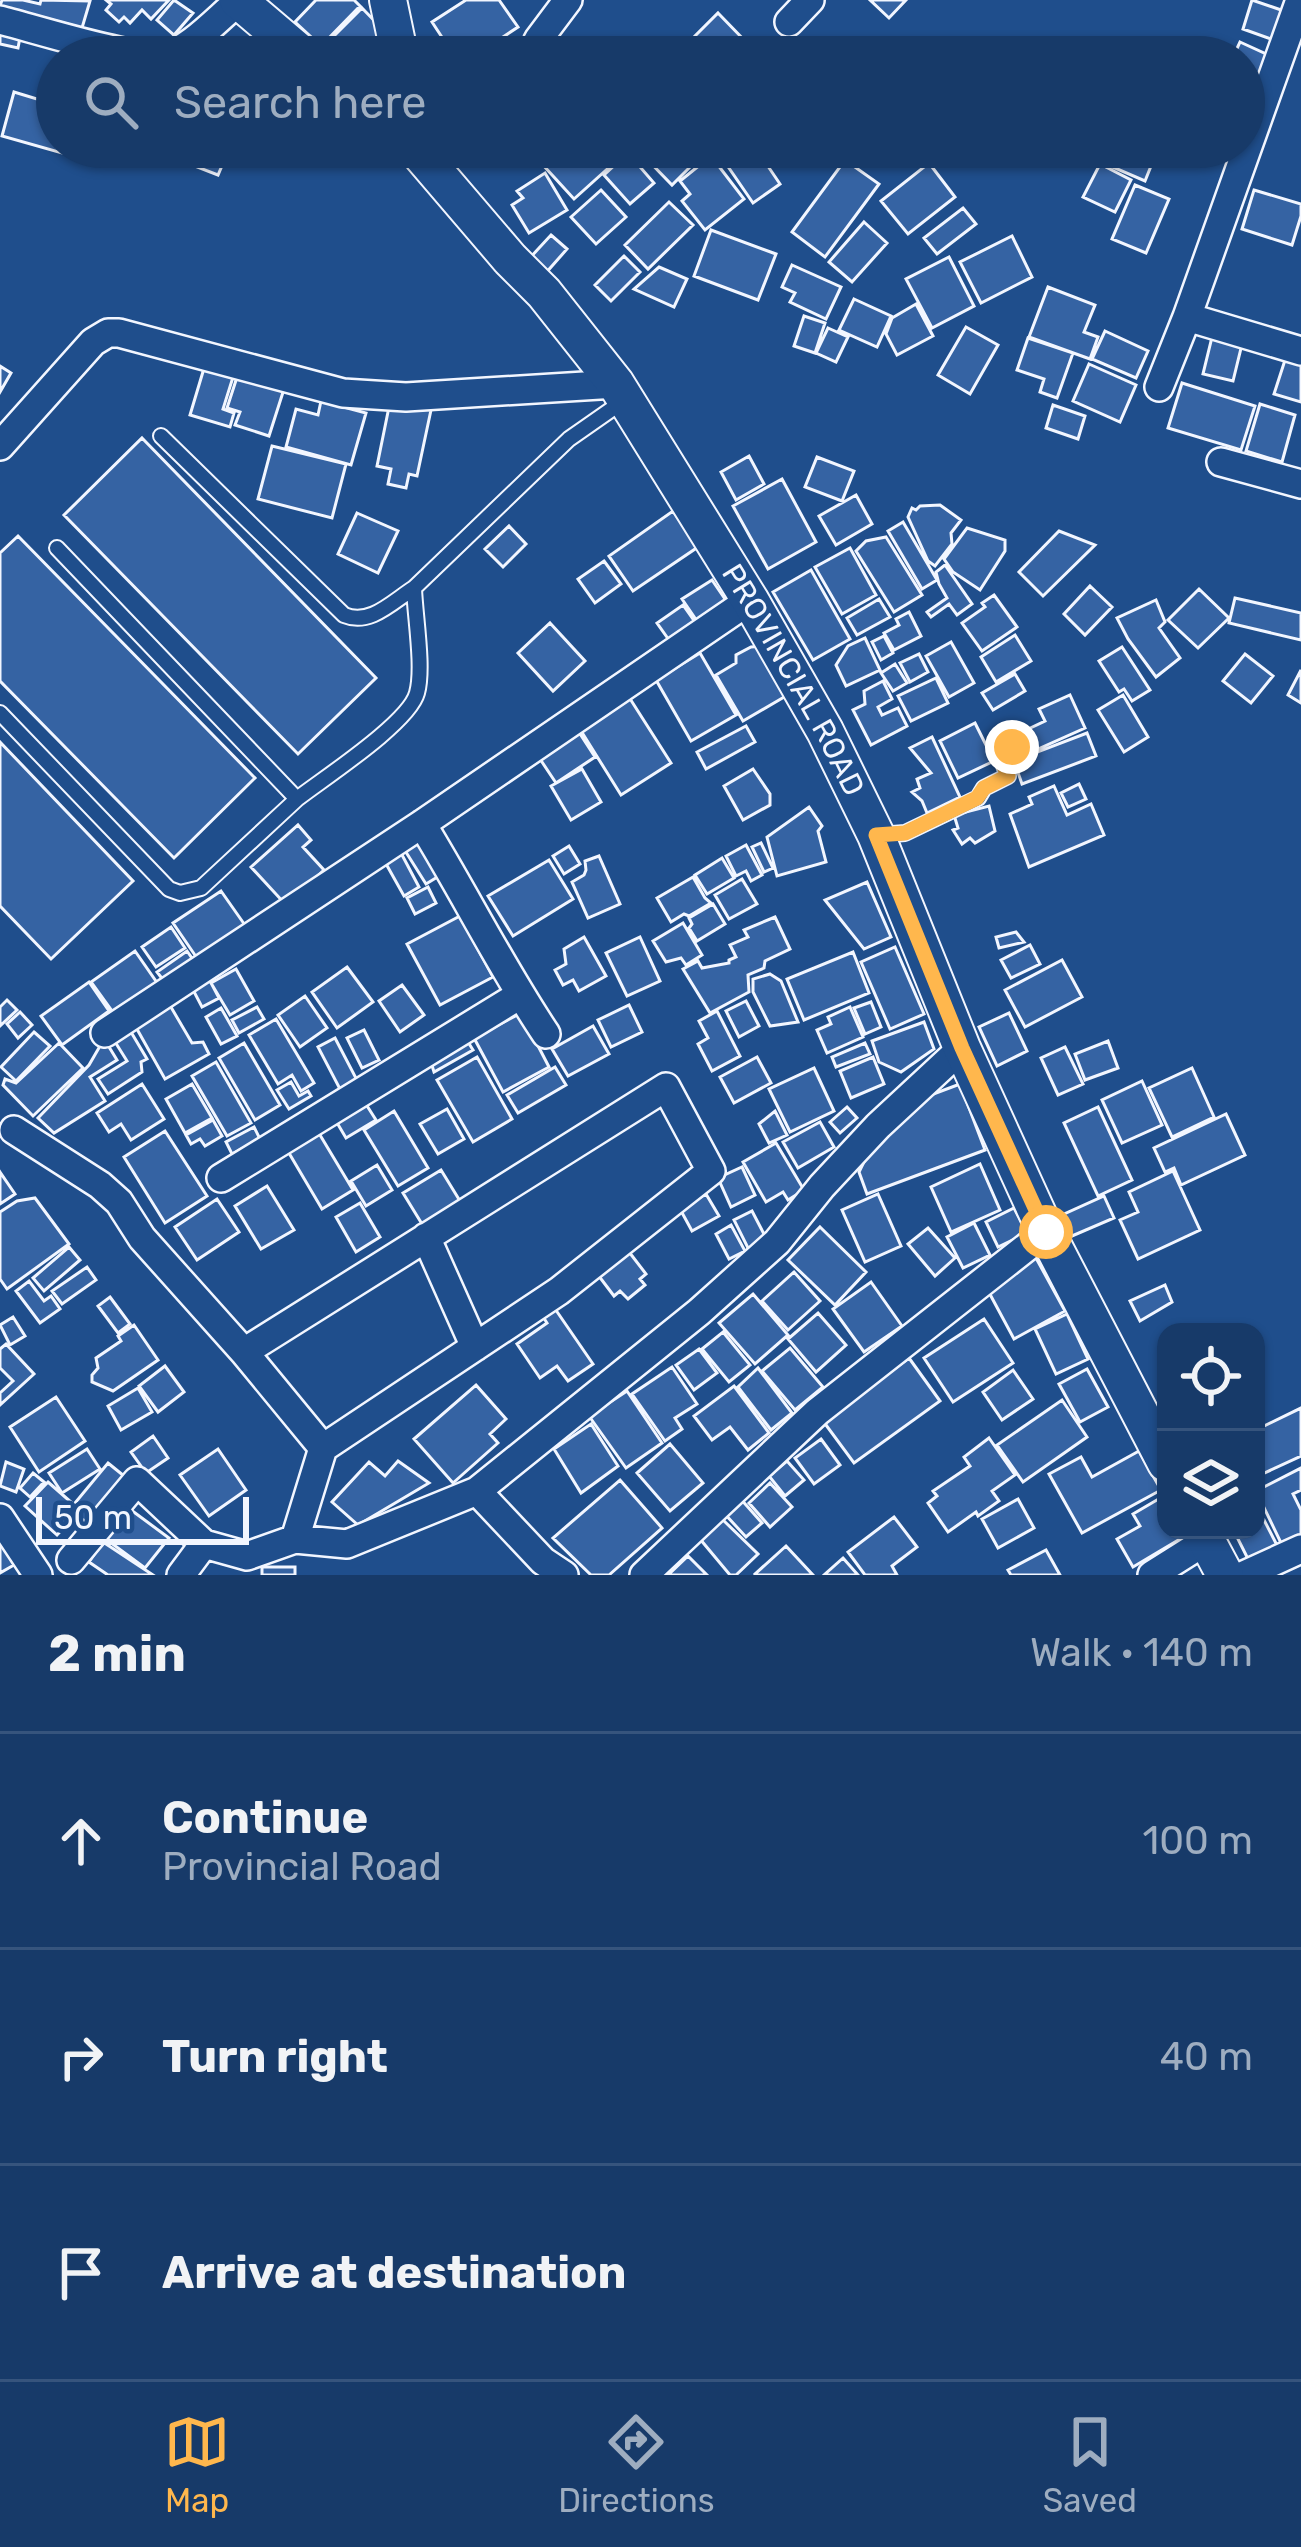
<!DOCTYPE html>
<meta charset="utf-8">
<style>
body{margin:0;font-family:Rubik,sans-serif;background:#244571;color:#f1f3f6}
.controls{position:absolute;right:36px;bottom:36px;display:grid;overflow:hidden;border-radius:24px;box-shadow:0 3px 9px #0004}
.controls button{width:108px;height:108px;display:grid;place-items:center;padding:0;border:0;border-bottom:3px solid #36547d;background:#173a69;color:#f1f3f6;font:60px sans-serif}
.scale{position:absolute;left:36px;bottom:30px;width:213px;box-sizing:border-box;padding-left:12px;border:6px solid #f2f6ff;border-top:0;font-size:33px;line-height:42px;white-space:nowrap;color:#f2f6ff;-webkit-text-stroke:9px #1f4e8c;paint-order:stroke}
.stop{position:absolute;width:36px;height:36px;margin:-27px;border:9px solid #ffb74d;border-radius:50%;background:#fff}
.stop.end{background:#ffb74d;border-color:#fff;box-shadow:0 3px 12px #0008}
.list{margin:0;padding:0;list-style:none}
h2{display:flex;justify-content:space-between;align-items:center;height:156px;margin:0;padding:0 48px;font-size:51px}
h2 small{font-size:39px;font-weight:400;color:#9eadc0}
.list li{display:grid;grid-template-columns:78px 1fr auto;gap:36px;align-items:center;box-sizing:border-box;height:216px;padding:0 48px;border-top:3px solid #36547d}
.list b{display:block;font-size:45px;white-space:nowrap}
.list p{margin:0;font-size:39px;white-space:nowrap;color:#9eadc0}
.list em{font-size:39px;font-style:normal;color:#9eadc0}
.icon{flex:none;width:66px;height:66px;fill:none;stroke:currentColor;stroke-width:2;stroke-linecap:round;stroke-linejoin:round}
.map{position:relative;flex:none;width:1301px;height:1575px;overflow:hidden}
.search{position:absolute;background:#173a69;box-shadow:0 3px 9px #0004;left:36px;right:36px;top:36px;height:132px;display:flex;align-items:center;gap:30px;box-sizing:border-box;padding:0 42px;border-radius:66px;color:#9eadc0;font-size:45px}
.sheet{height:804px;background:#173a69}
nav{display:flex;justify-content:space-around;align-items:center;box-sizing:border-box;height:168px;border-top:3px solid #36547d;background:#173a69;font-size:33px;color:#9eadc0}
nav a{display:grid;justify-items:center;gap:6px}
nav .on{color:#ffb74d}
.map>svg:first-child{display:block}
</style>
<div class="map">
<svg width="1301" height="1575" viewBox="0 0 1301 1575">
<rect width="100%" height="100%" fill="#1f4e8c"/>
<path fill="#3563a3" stroke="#f2f6ff" stroke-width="3" d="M2,0H23L40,4L41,0L90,1L82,28L0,6Z
M106,0H169L151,19L142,10L130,23L124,17L119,22L106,10L111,4Z
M174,0L193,13L174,35L157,20Z
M316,0H354L360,6L321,46L295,22Z
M466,0H499L518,27L473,57H455L432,22Z
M870,0H906L889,18Z
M1252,0L1284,11L1274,40L1243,29Z
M362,8L393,40L379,52L384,57H329L321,49Z
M718,13L747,43L733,57H684L679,52Z
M0,28L21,32L18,48L0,44Z
M254,38L277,57H237Z
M1240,42L1273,57L1255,98L1244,93V57H1233Z
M648,44L662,57H635Z
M14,92L57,105V147H64L62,153L2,136Z
M205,147H230L218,175L197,167Z
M502,147H537L516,164Z
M563,147H622L626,152L574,199L543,165Z
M647,147H674L692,165L672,185L641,153Z
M725,147H755L780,184L753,203L718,152Z
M1114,147H1146L1142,157Z
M1108,148L1151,166L1145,181L1101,162Z
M628,153L654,183L630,204L604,175Z
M711,156L744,199L705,230L682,201L690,194L680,181Z
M845,160L879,184L825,257L792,232Z
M929,163L955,197L908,234L881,201Z
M1100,164L1131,180L1115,212L1083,197Z
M545,173L567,210L529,233L512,205L523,198L517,191Z
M1135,185L1169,199L1146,253L1112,239Z
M601,190L626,217L596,244L571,217Z
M1254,190L1301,204V216L1292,245L1242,229Z
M669,202L693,225L648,269L625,245Z
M963,208L976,224L937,254L924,238Z
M864,222L887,243L852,282L829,262Z
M711,230L776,254L758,300L694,276Z
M551,235L567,249L544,275L528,260Z
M1012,236L1032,277L981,303L960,262Z
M624,256L640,272L611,301L595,285Z
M949,257L974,306L932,328L906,279Z
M792,265L841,287L826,319L790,302L795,293L782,287Z
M659,267L687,279L674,307L634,289Z
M1048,287L1095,305L1084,332L1098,337L1090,359L1029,337Z
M854,299L891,316L877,347L839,330Z
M916,304L933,336L897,355L886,334L892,318Z
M804,316L825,323L815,353L794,346Z
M966,327L998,345L970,394L938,375Z
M828,328L848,337L836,362L816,353Z
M1105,331L1148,351L1136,378L1092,359Z
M1213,333L1243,340L1233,381L1203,374Z
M1028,338L1073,353L1057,398L1040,392L1044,379L1017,370Z
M1286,357L1301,360V402L1274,394Z
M1089,364L1136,385L1120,422L1073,401Z
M205,365L234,374L223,409L234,413L230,427L190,415Z
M0,366L11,373L0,392Z
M239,371L285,386L269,436L235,425L240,412L227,408Z
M1182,383L1255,406L1241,450L1168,428Z
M321,401L366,413L351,465L286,447L296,409L318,415Z
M390,402L431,410L417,476L409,474L406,488L388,484L391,469L377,466Z
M1260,404L1295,415L1282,462L1246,451Z
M1053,405L1085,416L1078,439L1046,428Z
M142,438L376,678L298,754L64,515Z
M272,446L346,464L332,518L258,499Z
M749,456L764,484L736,500L721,472Z
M817,457L854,471L842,501L805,487Z
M782,479L816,542L768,569L733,506Z
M856,495L872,524L836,545L819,516Z
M940,505L961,520L951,533L952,544L935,566L928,561L908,517L912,508L916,510L920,506Z
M673,511L698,547L633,591L609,556Z
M357,513L398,531L378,573L338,554Z
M903,522L937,580L922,589L888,531Z
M509,526L526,544L503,567L485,549Z
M967,528L1005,540V551L980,590L953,572L944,559Z
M1059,531L1095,545L1043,596L1019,572Z
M18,536L255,778L174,858L0,681V553Z
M886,537L922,595L894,612L856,551L866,541Z
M850,548L876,595L842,614L815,567Z
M604,561L621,584L595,603L578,579Z
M945,565L972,604L957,615L949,604L931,617L927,612L947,598L939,584L936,572Z
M811,570L850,639L813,660L773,592Z
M712,580L727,602L697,621L682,599Z
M1090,586L1112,607L1085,635L1064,614Z
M1199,589L1229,618L1198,648L1168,620Z
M994,595L1017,627L982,651L962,623L985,607L982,603Z
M1235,598L1301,613V640L1229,623Z
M879,599L890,617L857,635L847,618Z
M1156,600L1165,622L1159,628L1180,658L1156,677L1128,639L1117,618Z
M683,605L695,622L669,640L657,623Z
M909,612L921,636L894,650L884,633L899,625L896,619Z
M550,623L585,661L553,691L518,653Z
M1015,635L1031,661L996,682L981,657Z
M884,636L893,653L881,660L872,642Z
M865,638L880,670L846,686L836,665L848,646Z
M951,642L974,683L949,697L926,656Z
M764,646L791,693L743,721L716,675L736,663V655L751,647Z
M1122,647L1150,690L1132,701L1124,689L1119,692L1099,661Z
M700,653L736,715L691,741L656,680Z
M919,654L928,672L910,682L900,663Z
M1245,654L1273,676L1251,703L1223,681Z
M895,664L907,683L893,691L881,673Z
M1301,670V703L1288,695Z
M1015,674L1025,691L993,710L982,693Z
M936,678L948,703L911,721L898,696Z
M883,681L892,699L878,707L882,715L898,708L907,726L871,745L853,710L865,704L864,691Z
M627,694L671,763L621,795L578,726Z
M1070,695L1085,728L1029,753L1020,733L1045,721L1039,709Z
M1123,695L1148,737L1124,752L1098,710Z
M573,723L595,757L556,783L534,750Z
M975,723L994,761L958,778L940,741Z
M746,726L755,742L706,769L697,752Z
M1087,733L1096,756L1022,784L1014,761Z
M932,737L960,797L927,813L922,801L912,792L920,788L917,779L931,773L910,748Z
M0,742L133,881L51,959L0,906Z
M582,769L601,802L571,820L551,786Z
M753,769L770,794V805L743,820L724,786Z
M1079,784L1086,799L1068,807L1061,793Z
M1054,786L1067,815L1091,804L1104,835L1029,867L1010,814L1032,804L1029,797Z
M989,806L995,831L975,843L970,838L962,844L953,830L958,828L954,815Z
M809,807L822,826L818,831L826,862L777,876L767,837Z
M298,825L311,840L303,847L324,870L286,905L251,867Z
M418,841L439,876L426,884L404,849Z
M761,843L773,868L764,872L752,847Z
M746,845L762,875L751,881L746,871L736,876L726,856Z
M569,846L580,864L564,874L553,856Z
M401,853L419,887L404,896L385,862Z
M599,856L620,904L588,918L572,882L584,875L586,870L585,861Z
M722,858L734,878L707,894L695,875Z
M549,860L573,899L513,936L488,896Z
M693,877L705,898L711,903L689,916L684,914L671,922L657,898Z
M742,879L757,904L729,919L715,895Z
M867,882L891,937L864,949L825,900Z
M428,887L436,903L415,914L407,898Z
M221,891L247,928L199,961L173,923Z
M713,904L725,924L697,941L689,928L692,924L689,918Z
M460,916L493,977L440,1005L407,944Z
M775,917L790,949L765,961L764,968L748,975L749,992L710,1013L683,969L698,961L702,968L729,963V960L736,957L730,945L748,937L744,930Z
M683,923L702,955L686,965L681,958L666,962L653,941Z
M171,927L185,948L156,967L142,947Z
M1016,932L1024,942L999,948L996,937Z
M584,937L606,976L579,991L573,980L563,985L555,970L566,964L564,949Z
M640,937L660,981L627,996L606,953Z
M1030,945L1040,964L1011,978L1001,960Z
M895,947L924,1014L890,1029L861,962Z
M135,951L160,987L117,1018L91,982Z
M187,951L196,964L167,985L157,972Z
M853,952L869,993L804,1020L787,979Z
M1062,960L1082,997L1025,1027L1005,990Z
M347,967L373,1002L337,1028L312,992Z
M236,969L254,1001L230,1015L211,983Z
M770,974L781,981L798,1022L770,1026L753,992V979Z
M209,979L219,998L202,1007L192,988Z
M89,982L109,1011L62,1045L41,1016Z
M402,985L424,1015L400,1032L379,1001Z
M305,996L327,1028L300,1047L278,1015Z
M7,1000L17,1010L0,1026V1007Z
M746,1001L759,1026L739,1037L726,1011Z
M168,1002L192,1043L203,1042L209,1054L165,1079L133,1022Z
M871,1002L881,1027L865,1034L854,1008Z
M629,1005L642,1032L611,1047L598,1020Z
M257,1007L264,1019L239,1033L232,1020Z
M850,1007L863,1037L827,1053L817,1030L831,1024L828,1017Z
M221,1008L237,1036L221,1044L206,1017Z
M717,1011L740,1056L712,1071L698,1044L708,1038L699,1021Z
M20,1012L32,1025L18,1038L7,1024Z
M521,1013L549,1067L503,1092L474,1038Z
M1009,1013L1027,1051L997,1066L979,1027Z
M276,1019L314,1083L301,1091L292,1075L278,1084L249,1035Z
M924,1022L934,1049L901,1072L879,1062L872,1041Z
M593,1026L609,1054L568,1076L552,1049Z
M128,1027L147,1059L141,1062L142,1072L108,1094L98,1079L127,1061L112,1037Z
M364,1030L379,1060L362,1068L347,1038Z
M34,1032L50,1046L16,1081L1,1067Z
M463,1034L473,1050L434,1072L429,1056Z
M335,1038L358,1082L341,1091L318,1047Z
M1108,1041L1118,1068L1085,1080L1075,1054Z
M106,1042L117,1060L90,1077L105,1101L54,1133L38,1118L89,1065L100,1046Z
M59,1043L83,1068L33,1116L3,1085L5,1079L16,1083Z
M244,1043L280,1105L255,1120L219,1058Z
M865,1043L870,1054L836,1067L832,1057Z
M1065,1047L1083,1084L1058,1095L1041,1058Z
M477,1057L512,1119L473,1142L437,1080Z
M757,1057L771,1083L734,1103L720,1077Z
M873,1057L884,1084L851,1098L840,1071Z
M216,1062L251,1123L227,1136L192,1076Z
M555,1067L566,1085L518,1113L507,1095Z
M814,1068L834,1111L790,1132L769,1089Z
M1192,1068L1214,1117L1172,1137L1149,1088Z
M1142,1081L1162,1125L1122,1143L1102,1100Z
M291,1082L299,1096L308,1091L311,1096L289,1109L277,1090Z
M142,1084L164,1119L131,1140L121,1124L109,1132L97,1113Z
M192,1084L212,1118L185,1133L166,1099Z
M960,1084L985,1150L867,1194L859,1172L881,1127L904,1105Z
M362,1098L376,1120L346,1138L333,1116Z
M847,1107L857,1118L840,1133L830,1122Z
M1098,1107L1132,1180L1098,1196L1064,1123Z
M447,1109L464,1139L438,1154L420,1124Z
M394,1111L428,1168L398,1186L364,1130Z
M775,1111L787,1135L769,1143L759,1124Z
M1226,1114L1245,1155L1181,1185L1174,1168L1165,1172L1154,1148Z
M213,1120L222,1136L205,1146L200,1139L191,1144L186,1135Z
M820,1122L834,1147L798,1168L783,1142Z
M254,1127L260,1139L232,1154L226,1142Z
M317,1130L353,1190L322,1209L286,1148Z
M165,1131L207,1196L165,1223L124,1157Z
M776,1143L804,1190L788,1200L783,1192L766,1202L743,1162Z
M980,1164L1000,1210L951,1232L931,1187Z
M377,1165L392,1190L366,1206L351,1181Z
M742,1167L755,1195L731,1207L718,1178Z
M441,1170L460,1201L422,1224L403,1193Z
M1173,1171L1200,1230L1138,1259L1120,1220L1138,1212L1129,1192Z
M0,1172L15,1194L0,1204Z
M267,1186L294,1230L261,1249L235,1206Z
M706,1194L719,1216L692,1231L680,1209Z
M878,1194L901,1246L865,1262L842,1210Z
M1104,1196L1114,1218L1072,1236L1062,1215Z
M35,1198L69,1244L7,1289L0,1279V1212L17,1201Z
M217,1199L239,1232L197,1260L175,1227Z
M360,1203L380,1237L356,1252L336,1217Z
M1014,1208L1027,1233L998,1247L986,1222Z
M752,1211L765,1236L750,1252L734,1220Z
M974,1223L990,1255L963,1268L947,1237Z
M731,1225L745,1251L729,1259L716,1234Z
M820,1227L866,1272L835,1305L788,1260Z
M928,1228L955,1258L935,1276L908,1244Z
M69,1247L80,1260L44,1291L33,1278Z
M626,1248L646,1274L640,1279L645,1285L628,1299L620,1291L614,1296L595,1271Z
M1036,1258L1065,1311L1014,1339L985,1285Z
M87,1267L96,1280L62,1304L52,1291Z
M794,1272L820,1301L788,1330L762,1301Z
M29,1281L44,1301L51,1296L60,1309L40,1323L16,1291Z
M871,1282L902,1326L864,1352L833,1309Z
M1165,1285L1172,1302L1140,1321L1130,1301Z
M753,1294L788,1335L755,1364L719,1323Z
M110,1297L130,1324L118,1333L98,1306Z
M551,1303L593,1364L568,1381L557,1366L540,1378L517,1344L547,1323L540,1312Z
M818,1313L846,1345L816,1372L788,1339Z
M1067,1314L1088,1359L1056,1374L1035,1329Z
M13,1317L25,1336L10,1345L0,1325Z
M984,1319L1013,1363L953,1402L924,1358Z
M134,1325L158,1360L113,1391L92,1382V1375L98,1368L96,1358L121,1341L118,1336Z
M723,1332L750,1365L729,1382L702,1349Z
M6,1344L34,1374L0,1405V1393L13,1381L0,1368V1349Z
M790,1348L823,1387L795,1410L762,1371Z
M699,1349L717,1373L694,1390L676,1365Z
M909,1358L940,1401L854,1463L823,1421Z
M165,1366L184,1392L158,1412L139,1386Z
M672,1367L697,1404L675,1418L682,1429L665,1441L632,1394Z
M758,1368L792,1413L771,1430L738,1387Z
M1087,1369L1108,1407L1080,1422L1059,1384Z
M1013,1370L1033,1399L1002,1420L983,1392Z
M476,1385L506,1419L490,1434L498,1443L453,1483L414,1439Z
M734,1386L769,1433L748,1450L730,1427L712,1440L694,1416Z
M138,1388L152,1412L121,1430L108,1406Z
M627,1391L662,1443L626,1468L589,1416Z
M56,1397L85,1441L39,1472L10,1427Z
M1062,1400L1087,1437L1023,1482L997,1445Z
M1301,1408V1456L1258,1476L1256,1430Z
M591,1424L618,1466L581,1493L554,1449Z
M153,1436L168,1458L146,1473L131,1452Z
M989,1438L1015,1475L992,1491L999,1501L978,1516L976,1512L948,1532L928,1503L937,1496L933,1491L970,1466L964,1457Z
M821,1439L840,1465L814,1484L795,1458Z
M670,1444L703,1483L670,1511L637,1473Z
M87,1449L100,1469L62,1493L49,1473Z
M218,1449L246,1490L209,1516L180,1475Z
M1139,1451L1161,1490L1082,1533L1049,1474L1081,1457L1092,1477Z
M398,1461L429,1483L358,1525L332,1502L369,1462L385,1476Z
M787,1461L804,1480L785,1496L769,1476Z
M6,1462L24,1469L16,1492L0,1486Z
M108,1463L129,1480L90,1526L70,1509Z
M1301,1468V1490L1293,1494L1301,1510V1536L1282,1545L1256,1491Z
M33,1473L44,1482L30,1497L20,1488Z
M620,1480L662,1528L609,1575H591L553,1538Z
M48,1482L72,1503L66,1510L74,1517L57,1535L25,1506Z
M770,1483L792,1507L770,1527L749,1503Z
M739,1497L762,1523L746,1537L723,1512Z
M1162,1497L1166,1504V1530H1181L1185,1536L1133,1567L1117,1539L1140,1526L1133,1514Z
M1018,1499L1034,1528L998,1548L982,1519Z
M127,1507L169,1538L145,1568L103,1537Z
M894,1517L917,1547L892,1566L897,1575H865L848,1552Z
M721,1518L758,1554L736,1575H730L700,1539Z
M1264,1520L1280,1551L1251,1565L1236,1535L1244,1530H1256V1524Z
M0,1539L14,1565L0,1573Z
M103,1542L153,1575H108L89,1562Z
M786,1546L813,1575H756L755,1574Z
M1046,1550L1060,1575H1011L1008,1570Z
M688,1556L707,1575H668Z
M843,1558L858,1575H824Z
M262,1567H295V1575H262Z"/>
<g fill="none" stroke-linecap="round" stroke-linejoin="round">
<g stroke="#f2f6ff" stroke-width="18">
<path id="service" d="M161,436L344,615C370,626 392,602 414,588
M57,548L297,799C324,778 409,723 417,693C424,668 415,616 414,588L569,439L622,402
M0,713L169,889L180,893L201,888L297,799
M880,835L905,833L978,798L984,788L1008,776L1000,755L1012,747"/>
</g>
<g stroke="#f2f6ff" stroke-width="32">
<path id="minor" d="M0,20C32,28 137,61 164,56C189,51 219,17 239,1
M789,22L810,0
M538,40L568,0
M1187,317L1301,351
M1159,387L1187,317L1300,0
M0,446L93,342L108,333H119L343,393L406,397L616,384
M1221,462L1301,484
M422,824C465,894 501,967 546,1034
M105,1033L422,824L750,600
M14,1130L100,1185L119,1202L142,1238L244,1352L323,1448
M221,1178L520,995
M426,1237L475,1347
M244,1352L666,1087L711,1171L559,1291L323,1448L295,1539
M477,1491L543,1561L564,1575
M0,1518L38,1575
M71,1560L137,1481L204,1544L247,1556L295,1539L347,1544L477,1491L699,1312L777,1242L822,1186L878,1126L962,1048
M181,1575L204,1544
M644,1575L817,1412L1046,1232
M1152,1575L1206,1541
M1244,1575L1301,1549"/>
</g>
<g stroke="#f2f6ff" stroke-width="40">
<g id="secondary">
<path d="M238,0L305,57"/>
<path d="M388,0L400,57"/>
<path id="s1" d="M420,147L422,156L510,259L544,293L616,384L750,600L825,731L876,835L962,1048L1046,1232L1166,1463"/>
<path d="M1201,1530L1225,1575"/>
</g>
</g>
<use href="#service" stroke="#1f4e8c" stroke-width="14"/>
<use href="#minor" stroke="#1f4e8c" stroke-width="27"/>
<use href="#secondary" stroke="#1f4e8c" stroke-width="36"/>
</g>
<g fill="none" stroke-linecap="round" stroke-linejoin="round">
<path stroke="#ffb74d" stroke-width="15" d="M1012,747L1000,755L1008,776L984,788L977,798L905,833L876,835L962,1048L1046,1232"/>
</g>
<g text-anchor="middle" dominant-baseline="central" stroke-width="9" stroke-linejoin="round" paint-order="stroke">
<g font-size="30" fill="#f2f6ff" stroke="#1f4e8c">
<text stroke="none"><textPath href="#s1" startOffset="654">PROVINCIAL ROAD</textPath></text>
</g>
</g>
</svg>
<div class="controls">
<button><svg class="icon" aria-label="locate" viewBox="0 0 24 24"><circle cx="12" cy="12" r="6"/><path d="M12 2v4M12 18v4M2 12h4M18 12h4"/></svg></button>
<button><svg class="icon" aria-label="layers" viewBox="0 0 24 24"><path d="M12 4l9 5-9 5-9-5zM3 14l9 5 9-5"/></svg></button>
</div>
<div class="scale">50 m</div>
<div class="stop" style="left:1046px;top:1232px"></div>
<div class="stop end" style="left:1012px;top:747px"></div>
<div class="search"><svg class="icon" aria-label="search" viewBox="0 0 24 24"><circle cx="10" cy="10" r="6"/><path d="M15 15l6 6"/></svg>Search here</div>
</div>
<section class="sheet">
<h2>2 min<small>Walk · 140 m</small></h2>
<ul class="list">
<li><svg class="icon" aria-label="ahead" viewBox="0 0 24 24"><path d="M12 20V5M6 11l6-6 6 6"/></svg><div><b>Continue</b><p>Provincial Road</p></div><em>100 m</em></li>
<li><svg class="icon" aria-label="right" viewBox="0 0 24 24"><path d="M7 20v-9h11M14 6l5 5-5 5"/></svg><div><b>Turn right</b></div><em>40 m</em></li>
<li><svg class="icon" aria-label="arrive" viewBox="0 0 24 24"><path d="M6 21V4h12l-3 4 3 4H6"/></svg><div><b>Arrive at destination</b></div></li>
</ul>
</section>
<nav>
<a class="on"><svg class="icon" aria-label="map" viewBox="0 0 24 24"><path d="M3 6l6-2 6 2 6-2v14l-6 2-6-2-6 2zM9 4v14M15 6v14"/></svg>Map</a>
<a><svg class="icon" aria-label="directions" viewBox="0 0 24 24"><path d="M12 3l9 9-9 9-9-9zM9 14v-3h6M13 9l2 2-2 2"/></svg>Directions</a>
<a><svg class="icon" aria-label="saved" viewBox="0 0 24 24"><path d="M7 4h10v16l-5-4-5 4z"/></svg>Saved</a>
</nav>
